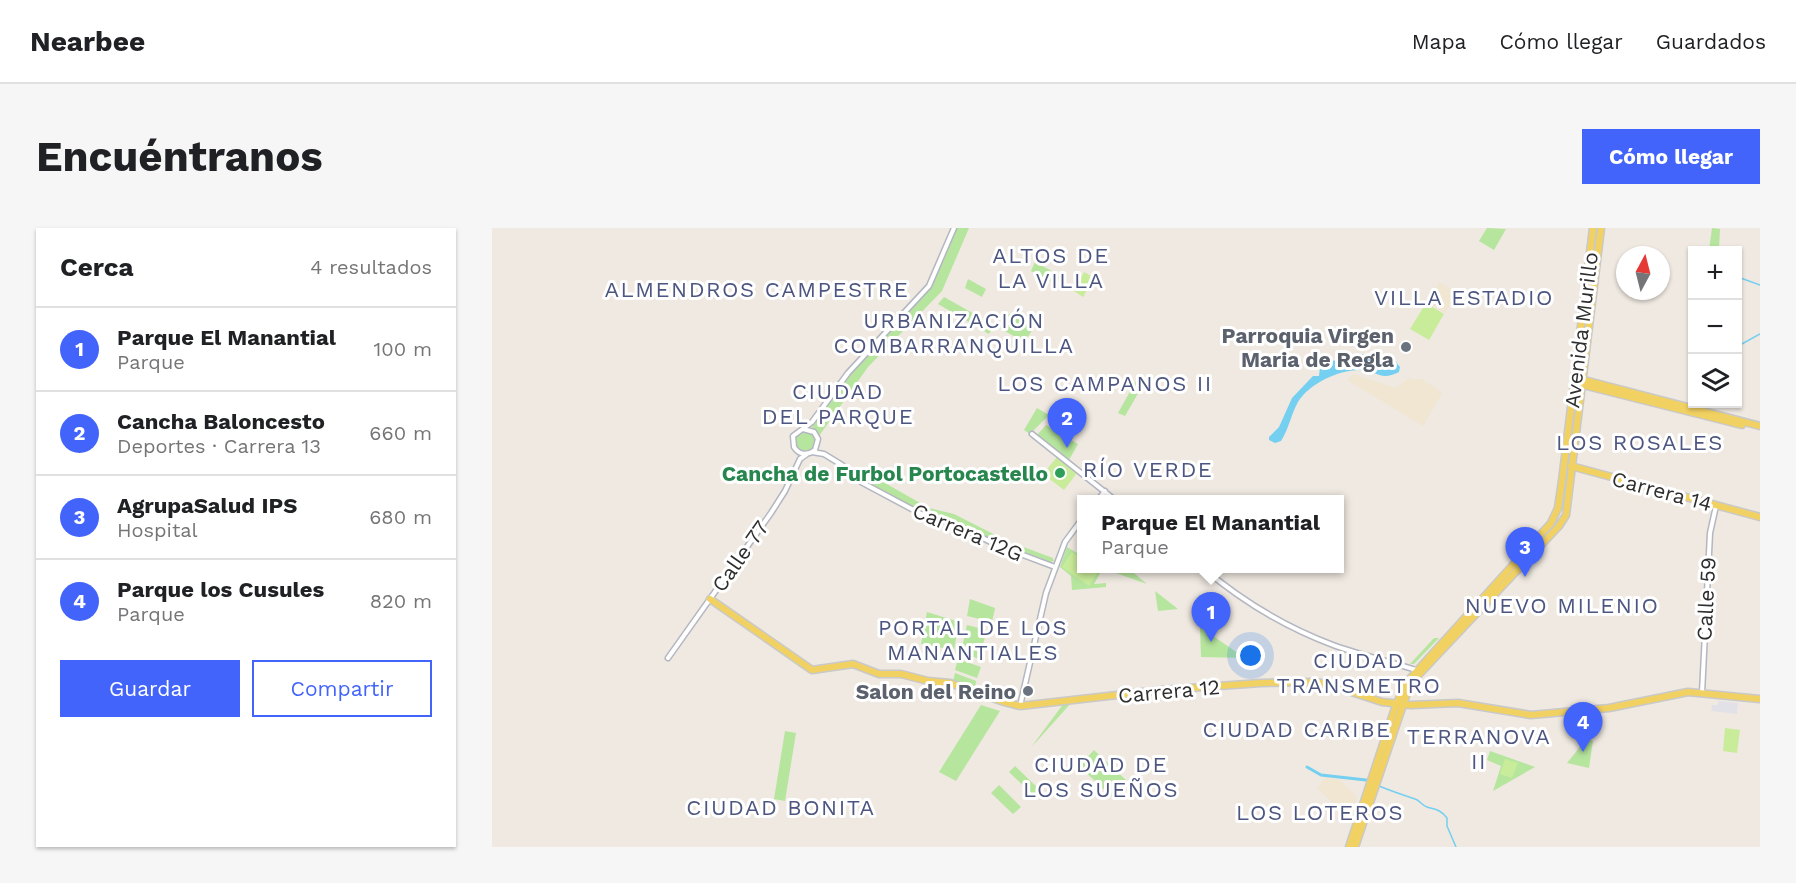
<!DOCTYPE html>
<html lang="es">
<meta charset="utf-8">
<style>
body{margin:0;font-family:"Work Sans",sans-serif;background:#f6f6f6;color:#202124}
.controls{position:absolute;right:18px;top:18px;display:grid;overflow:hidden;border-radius:0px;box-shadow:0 2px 4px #0004}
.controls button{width:54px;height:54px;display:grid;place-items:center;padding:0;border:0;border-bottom:2px solid #e0e0e0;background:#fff;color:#202124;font:30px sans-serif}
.compass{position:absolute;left:1124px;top:18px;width:54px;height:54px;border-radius:50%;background:#fff;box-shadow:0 2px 4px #0004;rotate:7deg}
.you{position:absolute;left:759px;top:428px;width:21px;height:21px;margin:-15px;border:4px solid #fff;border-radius:50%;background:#1a73e8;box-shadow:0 0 0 9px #1a73e833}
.badge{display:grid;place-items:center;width:39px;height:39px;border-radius:50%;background:#4264fb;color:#fff;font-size:20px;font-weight:700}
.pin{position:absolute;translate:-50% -50px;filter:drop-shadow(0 2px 3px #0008)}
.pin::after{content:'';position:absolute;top:32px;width:21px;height:18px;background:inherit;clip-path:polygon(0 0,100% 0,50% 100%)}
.popup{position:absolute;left:585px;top:267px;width:267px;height:78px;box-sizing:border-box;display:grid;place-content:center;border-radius:0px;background:#fff;filter:drop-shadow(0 2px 4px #0005);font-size:20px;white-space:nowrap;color:#757577}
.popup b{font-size:22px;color:#202124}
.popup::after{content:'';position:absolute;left:50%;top:100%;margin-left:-12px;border:12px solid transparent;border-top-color:#fff}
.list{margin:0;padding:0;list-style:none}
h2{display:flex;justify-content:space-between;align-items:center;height:78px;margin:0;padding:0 24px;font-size:26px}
h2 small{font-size:20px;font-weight:400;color:#757577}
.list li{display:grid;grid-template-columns:39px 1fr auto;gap:18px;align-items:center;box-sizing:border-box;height:84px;padding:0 24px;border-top:2px solid #e0e0e0}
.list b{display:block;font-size:22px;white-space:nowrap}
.list p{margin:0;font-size:20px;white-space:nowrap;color:#757577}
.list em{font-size:20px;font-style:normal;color:#757577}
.actions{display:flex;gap:12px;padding:18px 24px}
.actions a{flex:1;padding:14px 0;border:2px solid #4264fb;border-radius:0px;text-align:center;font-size:21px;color:#4264fb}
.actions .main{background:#4264fb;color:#fff}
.icon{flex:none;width:33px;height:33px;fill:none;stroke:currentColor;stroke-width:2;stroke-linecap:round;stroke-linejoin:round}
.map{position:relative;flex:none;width:1268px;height:619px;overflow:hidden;border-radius:0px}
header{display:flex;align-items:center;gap:36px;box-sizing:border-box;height:84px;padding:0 30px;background:#fff;border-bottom:2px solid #e0e0e0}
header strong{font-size:28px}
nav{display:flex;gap:33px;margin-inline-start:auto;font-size:21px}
.intro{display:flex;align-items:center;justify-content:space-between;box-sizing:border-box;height:144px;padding:0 36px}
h1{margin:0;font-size:42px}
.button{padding:15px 27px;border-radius:0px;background:#4264fb;color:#fff;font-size:21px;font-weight:700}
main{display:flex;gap:36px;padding:0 36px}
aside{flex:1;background:#fff;border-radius:0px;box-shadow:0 2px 4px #0004}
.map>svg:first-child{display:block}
</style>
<header>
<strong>Nearbee</strong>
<nav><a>Mapa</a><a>Cómo llegar</a><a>Guardados</a></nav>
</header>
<div class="intro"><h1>Encuéntranos</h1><a class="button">Cómo llegar</a></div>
<main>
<aside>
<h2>Cerca<small>4 resultados</small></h2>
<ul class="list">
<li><span class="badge">1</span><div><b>Parque El Manantial</b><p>Parque</p></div><em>100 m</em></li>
<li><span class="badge">2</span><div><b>Cancha Baloncesto</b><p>Deportes · Carrera 13</p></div><em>660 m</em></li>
<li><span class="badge">3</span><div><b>AgrupaSalud IPS</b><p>Hospital</p></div><em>680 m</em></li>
<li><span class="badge">4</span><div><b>Parque los Cusules</b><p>Parque</p></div><em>820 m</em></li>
</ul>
<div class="actions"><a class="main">Guardar</a><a>Compartir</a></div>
</aside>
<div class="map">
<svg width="1268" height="619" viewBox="0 0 1268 619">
<rect width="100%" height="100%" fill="#efe9e1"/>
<path fill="#e3e1e8" d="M1226,473L1246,475L1245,486L1219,483L1220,477H1226Z"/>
<path fill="#f0e6d1" d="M947,54L965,65L953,85L935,74Z
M862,146L903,160L919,149V152L930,151L950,165L931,198L855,152Z
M834,549L848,552L865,569L858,590L825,560Z"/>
<path fill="#b6e59e" d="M464,0H477L450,63L376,139L327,208L320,199L355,149L438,59Z
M995,0L1014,1L1002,22L987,13Z
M1220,0L1228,1L1227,20L1217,22Z
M543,34L569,48L564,57L539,43Z
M476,51L494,61L490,69L473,60Z
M452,69L502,97L497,106L446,76Z
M515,85L542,99L533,114L507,100Z
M645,151L652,155L633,188L626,185Z
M545,180L557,187L538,206L532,202Z
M554,197L586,216L577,232L545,207Z
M303 213a10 10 0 1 1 20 0a10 10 0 1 1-20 0Z
M355,238L377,246L437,280L462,286L511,311V314L500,312L454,291L426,282L365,248Z
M523,316L561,330L562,333L558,334L522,320Z
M575,319L590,328V340L610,342L602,356L614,355V359L580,362L579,348L568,339Z
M624,341H637L655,356L621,344Z
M663,363L686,381L666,383Z
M478,371L503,380L500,394L475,388Z
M435,384L467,394L462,422L429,416Z
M475,397L495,402L487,431L469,424Z
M708,399L753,430L709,429Z
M942,410H947L922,436H918Z
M466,431L489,439L485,450L463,442Z
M463,445L484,453L483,461L461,453Z
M580,474L545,513L540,518L572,475Z
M489,477L508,483L464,553L447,544Z
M293,503L304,505L293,573L282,571Z
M1095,510L1101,513L1097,540L1075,535Z
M602,522L635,553L620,569L587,538Z
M998,523L1043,539L1001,563L1009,538L995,532Z
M523,538L548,562L542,568L517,544Z
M507,557L529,579L521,586L499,565Z"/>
<path fill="#c9ec9a" d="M592,44L602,50L591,69L582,63Z
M934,75L952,86L937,112L918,101Z
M565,229L585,245L572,262L551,246Z
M580,324L590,331V340L604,341L607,342L597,358L570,339Z
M1233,500L1248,502L1245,525L1231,523Z
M1013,531L1026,535L1020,550L1008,546Z"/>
<path fill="#75cff0" d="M865,125L903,133L908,139L907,144C888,154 885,142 867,142C846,142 817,156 806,174C799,186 797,201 789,213L783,215L777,212V209L787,199L800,170L821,148H827L828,139L832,135L849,131Z"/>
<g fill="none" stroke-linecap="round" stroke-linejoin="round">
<path stroke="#75cff0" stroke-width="1.5" d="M1246,49L1268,57
M1248,117L1268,106
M887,558C899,563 911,567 923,571C928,572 930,578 935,579C944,582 948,581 955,590V598L964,619"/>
<path stroke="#75cff0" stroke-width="3" d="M815,539L829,547L874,552"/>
<g stroke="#b4b7c1" stroke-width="7">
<path id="minor" d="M311,201L322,204L326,211L323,222C315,228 307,227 302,219L301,208L320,194L356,145L437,58L462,0
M540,206L623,272
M320,224L332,226L350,237L369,254L429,286L460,295L507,318L563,339
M606,272L613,263
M711,340C750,373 793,399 841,417C868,427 897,433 924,442
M176,430L279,285L293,263L308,231L315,226
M1210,465L1218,305L1224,278
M528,478L554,365L573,314L590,291"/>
</g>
<g stroke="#c9c9c9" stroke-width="9">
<path id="major" d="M1089,153L1092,152L1268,198
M1090,153L1091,157L1250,197
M1079,238L1268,289
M218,371L320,442L361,436L387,446H409L436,453L458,455L512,474L528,478L669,462L769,455L824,454L841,458L890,474L919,477L966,475L1039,487L1117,480L1196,464L1268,471
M857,619L904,477L914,455L1059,295L1066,280L1070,253L1101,0
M863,619L918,456L1067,298L1074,287L1109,0"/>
</g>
<use href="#minor" stroke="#fff" stroke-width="4"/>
<use href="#major" stroke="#f2d163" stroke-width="6"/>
</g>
<g fill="#6b7280" stroke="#fff" stroke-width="2">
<circle cx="914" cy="119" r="6"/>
<circle cx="536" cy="463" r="6"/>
</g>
<circle fill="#2e9e5b" stroke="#fff" stroke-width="2" cx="568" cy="245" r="6"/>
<g text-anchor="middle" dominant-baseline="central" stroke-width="6" stroke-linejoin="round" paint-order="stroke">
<g font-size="21" fill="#2e2e2e" stroke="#fff">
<text transform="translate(1089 102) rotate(-83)">Avenida Murillo</text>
<text transform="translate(1170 263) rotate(15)">Carrera 14</text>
<text transform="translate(476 304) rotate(23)">Carrera 12G</text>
<text transform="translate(248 328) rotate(-55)">Calle 77</text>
<text transform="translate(1214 371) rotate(-87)">Calle 59</text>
<text transform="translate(677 463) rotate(-5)">Carrera 12</text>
</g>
<g font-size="21" font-weight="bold" fill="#5b616d" stroke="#fff" text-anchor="end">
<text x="902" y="107">Parroquia Virgen<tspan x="902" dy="24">Maria de Regla</tspan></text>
<text x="524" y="463">Salon del Reino</text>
</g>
<g font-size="21" font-weight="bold" fill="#27864d" stroke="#fff" text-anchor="end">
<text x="556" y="245">Cancha de Furbol Portocastello</text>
</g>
<g font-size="22" letter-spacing="1.5" fill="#4d5680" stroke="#fff">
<text x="559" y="27">ALTOS DE<tspan x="559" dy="25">LA VILLA</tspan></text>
<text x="265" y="61">ALMENDROS CAMPESTRE</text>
<text x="972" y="69">VILLA ESTADIO</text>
<text x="462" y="92">URBANIZACIÓN<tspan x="462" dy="25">COMBARRANQUILLA</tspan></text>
<text x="613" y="155">LOS CAMPANOS II</text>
<text x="346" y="163">CIUDAD<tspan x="346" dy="25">DEL PARQUE</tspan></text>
<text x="1148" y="214">LOS ROSALES</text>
<text x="656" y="241">RÍO VERDE</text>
<text x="1070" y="377">NUEVO MILENIO</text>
<text x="481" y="399">PORTAL DE LOS<tspan x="481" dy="25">MANANTIALES</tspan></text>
<text x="867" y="432">CIUDAD<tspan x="867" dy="25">TRANSMETRO</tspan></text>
<text x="805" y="501">CIUDAD CARIBE</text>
<text x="987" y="508">TERRANOVA<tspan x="987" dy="25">II</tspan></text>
<text x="609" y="536">CIUDAD DE<tspan x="609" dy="25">LOS SUEÑOS</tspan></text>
<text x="289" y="579">CIUDAD BONITA</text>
<text x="828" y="584">LOS LOTEROS</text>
</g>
</g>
</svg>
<div class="controls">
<button>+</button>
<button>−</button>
<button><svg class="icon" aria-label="layers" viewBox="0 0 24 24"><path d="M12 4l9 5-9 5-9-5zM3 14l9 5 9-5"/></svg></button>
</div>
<svg class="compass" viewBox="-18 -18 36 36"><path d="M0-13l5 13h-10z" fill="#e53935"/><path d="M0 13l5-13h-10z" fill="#757577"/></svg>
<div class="you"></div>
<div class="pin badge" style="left:719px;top:414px">1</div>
<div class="popup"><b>Parque El Manantial</b>Parque</div>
<div class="pin badge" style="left:575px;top:220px">2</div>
<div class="pin badge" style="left:1033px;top:349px">3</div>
<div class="pin badge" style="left:1091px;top:524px">4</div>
</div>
</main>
